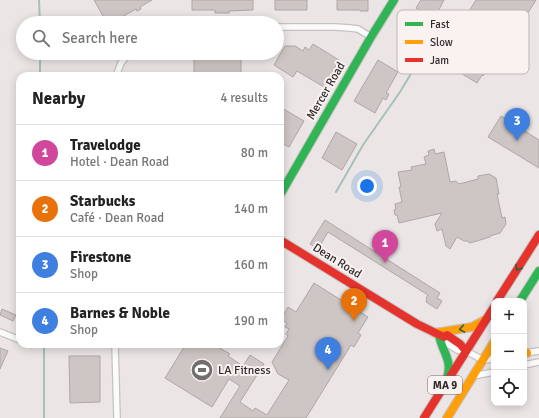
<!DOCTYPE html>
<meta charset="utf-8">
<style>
body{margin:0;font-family:Signika,sans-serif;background:#f2f2f2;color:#222}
.controls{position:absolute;right:12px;bottom:12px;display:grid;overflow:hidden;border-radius:8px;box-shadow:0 2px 10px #0003}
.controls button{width:36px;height:36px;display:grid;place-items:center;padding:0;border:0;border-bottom:1px solid #e0e0e0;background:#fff;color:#222;font:20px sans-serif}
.you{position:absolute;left:367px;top:186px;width:14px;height:14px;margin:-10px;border:3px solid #fff;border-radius:50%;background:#1a73e8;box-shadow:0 0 0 6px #1a73e833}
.badge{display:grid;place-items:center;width:26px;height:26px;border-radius:50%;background:#db2777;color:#fff;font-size:13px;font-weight:700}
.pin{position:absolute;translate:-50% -33px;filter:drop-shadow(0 1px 2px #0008)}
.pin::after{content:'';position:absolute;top:21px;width:14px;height:12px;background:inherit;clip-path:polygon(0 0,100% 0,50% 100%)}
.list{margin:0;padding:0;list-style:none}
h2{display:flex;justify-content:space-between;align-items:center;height:52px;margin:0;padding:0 16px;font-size:17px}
h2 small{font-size:13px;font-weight:400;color:#767676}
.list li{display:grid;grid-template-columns:26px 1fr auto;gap:12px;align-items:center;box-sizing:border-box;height:56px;padding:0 16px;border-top:1px solid #e0e0e0}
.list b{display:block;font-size:15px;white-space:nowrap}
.list p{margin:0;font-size:13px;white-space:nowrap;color:#767676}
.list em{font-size:13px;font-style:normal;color:#767676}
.icon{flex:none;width:22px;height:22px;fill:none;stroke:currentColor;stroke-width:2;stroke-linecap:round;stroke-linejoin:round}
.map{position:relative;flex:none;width:539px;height:418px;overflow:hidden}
.search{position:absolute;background:#fff;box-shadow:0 2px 10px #0003;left:16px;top:16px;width:268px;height:44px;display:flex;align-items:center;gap:10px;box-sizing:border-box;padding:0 14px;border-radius:22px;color:#767676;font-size:15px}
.panel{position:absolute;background:#fff;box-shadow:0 2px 10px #0003;left:16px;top:72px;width:268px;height:276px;border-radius:12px}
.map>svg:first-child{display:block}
</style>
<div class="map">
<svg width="539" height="418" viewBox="0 0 539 418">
<rect width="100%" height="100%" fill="#ebe6e5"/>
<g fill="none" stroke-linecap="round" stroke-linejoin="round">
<path stroke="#a6c0bc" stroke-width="2" d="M39,0L40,23
M40,76V53
M336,192L363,145L400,92L415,67L424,51
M44,344V418"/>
</g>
<path fill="#cec6c4" stroke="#aca8a7" d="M94,0H152L140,7L141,9L137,11L136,9L111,23H107Z
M192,0H253V10L229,11V13H215V10H192Z
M275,0H307V10H275Z
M337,0H368V11H360V10H337Z
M421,0H444L434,19L416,8Z
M476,0H536L507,46L503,44L496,57H497L488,71L487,70L483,76L482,75L477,83L443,62L449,54L444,51Z
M313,44L339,60L324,87L297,71L293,77L274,65L285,46H295L303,51L305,47L309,50Z
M194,53H241V76H194Z
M378,60L398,72L386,93L389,94L386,100L383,98L375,113L354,101Z
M280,107L304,121L289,147L280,142Z
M501,116L539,140V168L488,137Z
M336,132L357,144L342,170L322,158Z
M434,149L435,154L444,152L450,182L456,181L459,184L478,179V176L489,174L496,178L499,194H497L502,218L505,217L506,224L500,233L490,236V237L470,243L467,241H464L457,237L450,249L446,246L442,229L437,231L435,224L442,213L399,223L397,215H395L394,210L396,209L395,204L402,202L399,187H401L398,172L412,170L411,167L426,164L424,157L429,155L428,151Z
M325,220L440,293L437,298L442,301L437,309L426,302L427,299L426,298L428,295L328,232L318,249L310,244Z
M314,283L368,317L358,333L361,335L354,347L351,345L306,418H220L240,386L229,379L212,407L165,378L186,344H208L212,346L213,344L230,354L228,356L243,366L250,355L264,364L240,402L253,411L255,408L267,415L289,380L278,374L272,362L288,336L286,334L289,329L285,327L287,323L281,319L288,307L296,312Z
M2,309L16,315L13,321L0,315Z
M0,348L8,351L0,369Z
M69,356H100V402L70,403Z"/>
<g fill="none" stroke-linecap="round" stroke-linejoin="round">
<g stroke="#c6c2c1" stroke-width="8">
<path id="street" d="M277,27H335L350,28L358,29L371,37
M116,76L121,63L129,53
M0,332L20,340
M444,339L443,341L457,350L460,351H466L483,360L494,359
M115,344L117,418
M525,353L539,351
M524,365L539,362
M473,376L494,372"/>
</g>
<g stroke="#c6c2c1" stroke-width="10">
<path id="fast" d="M280,195L371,37L394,0
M520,301L539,271
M439,335C442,352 453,360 447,378"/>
</g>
<g stroke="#c6c2c1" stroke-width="10">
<path id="slow" d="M435,333L472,327L485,320
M524,353H527
M447,418L494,342"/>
</g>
<g stroke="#c6c2c1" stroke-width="10">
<path id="jam" d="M280,240L417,324L444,337L447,335L460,344L466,351
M497,301L539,235
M424,418L494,307"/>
</g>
<use href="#street" stroke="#fcfbfb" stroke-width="5.5"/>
<use href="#fast" stroke="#30b455" stroke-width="8"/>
<use href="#slow" stroke="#ff9f0a" stroke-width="8"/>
<use href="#jam" stroke="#e5322d" stroke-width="8"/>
</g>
<defs><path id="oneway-chevron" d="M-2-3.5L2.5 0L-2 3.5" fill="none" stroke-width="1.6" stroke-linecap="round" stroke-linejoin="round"/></defs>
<g stroke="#315d3b">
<use href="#oneway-chevron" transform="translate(518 268) rotate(122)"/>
<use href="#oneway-chevron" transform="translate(462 329) rotate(170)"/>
</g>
<defs>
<g id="stadium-disc" transform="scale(1.15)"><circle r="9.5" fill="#726e6d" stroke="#faf2f0"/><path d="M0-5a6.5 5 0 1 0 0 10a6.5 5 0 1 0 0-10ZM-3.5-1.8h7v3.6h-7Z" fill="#fff"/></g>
</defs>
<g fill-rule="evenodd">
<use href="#stadium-disc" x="202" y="370"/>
</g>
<g text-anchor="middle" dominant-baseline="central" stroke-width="4" stroke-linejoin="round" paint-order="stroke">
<rect fill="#faf2f0" stroke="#6d6968" stroke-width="1" x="428" y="376" width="34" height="18" rx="3"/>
<g font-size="11" font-weight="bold" fill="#312e2d">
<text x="445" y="385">MA 9</text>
</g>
<g font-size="12" fill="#312e2d" stroke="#faf2f0">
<text transform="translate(326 91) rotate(-60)">Mercer Road</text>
<text transform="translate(337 261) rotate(32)">Dean Road</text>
</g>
<g font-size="12" fill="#312e2d" stroke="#faf2f0" text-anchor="start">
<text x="218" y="370">LA Fitness</text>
</g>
</g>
<rect x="397" y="10" width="132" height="64" rx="6" fill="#faf2f0" stroke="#beb7b6" stroke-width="1"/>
<rect x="405" y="22" width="18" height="4" fill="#30b455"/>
<rect x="405" y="40" width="18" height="4" fill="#ff9f0a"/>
<rect x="405" y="58" width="18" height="4" fill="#e5322d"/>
<g font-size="11" fill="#312e2d">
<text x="430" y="28">Fast</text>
<text x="430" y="46">Slow</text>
<text x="430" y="64">Jam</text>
</g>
</svg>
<div class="controls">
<button>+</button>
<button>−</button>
<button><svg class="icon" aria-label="locate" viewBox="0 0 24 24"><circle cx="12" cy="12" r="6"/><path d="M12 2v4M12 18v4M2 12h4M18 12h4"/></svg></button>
</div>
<div class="you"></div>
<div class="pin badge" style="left:385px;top:263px;background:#d1479c">1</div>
<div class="pin badge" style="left:354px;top:321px;background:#e8710a">2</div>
<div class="pin badge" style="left:517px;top:141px;background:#3f7fe0">3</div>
<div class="pin badge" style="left:328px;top:370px;background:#3f7fe0">4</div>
<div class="search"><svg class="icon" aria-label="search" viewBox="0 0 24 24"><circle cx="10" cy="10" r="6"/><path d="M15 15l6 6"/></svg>Search here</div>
<section class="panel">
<h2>Nearby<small>4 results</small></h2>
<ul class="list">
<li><span class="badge" style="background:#d1479c">1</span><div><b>Travelodge</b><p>Hotel · Dean Road</p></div><em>80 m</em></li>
<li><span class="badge" style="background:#e8710a">2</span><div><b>Starbucks</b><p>Café · Dean Road</p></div><em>140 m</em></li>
<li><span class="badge" style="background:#3f7fe0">3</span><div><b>Firestone</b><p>Shop</p></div><em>160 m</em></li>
<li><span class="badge" style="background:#3f7fe0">4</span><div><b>Barnes &amp; Noble</b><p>Shop</p></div><em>190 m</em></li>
</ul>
</section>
</div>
